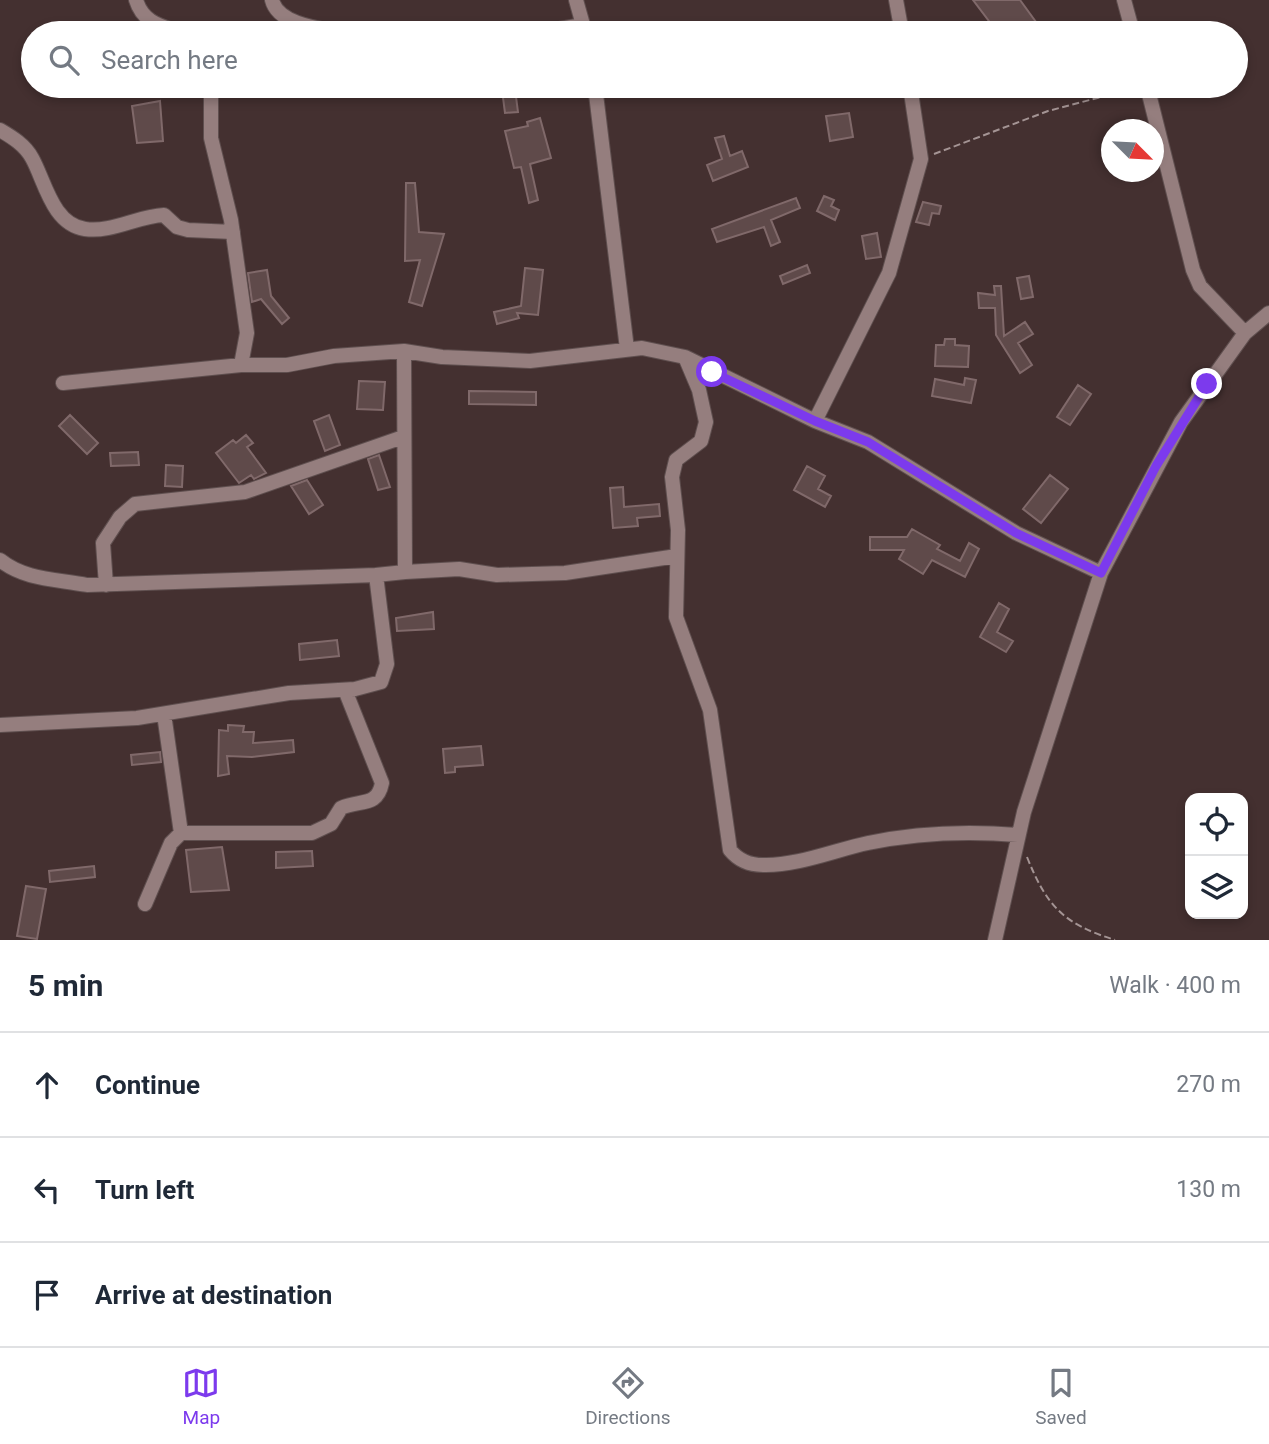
<!DOCTYPE html>
<meta charset="utf-8">
<style>
body{margin:0;font-family:Roboto,sans-serif;background:#f2f2f3;color:#1f2937}
.controls{position:absolute;right:21px;bottom:21px;display:grid;overflow:hidden;border-radius:14px;box-shadow:0 4px 10px #0003}
.controls button{width:63px;height:63px;display:grid;place-items:center;padding:0;border:0;border-bottom:2px solid #e0e1e3;background:#fff;color:#1f2937;font:35px sans-serif}
.compass{position:absolute;left:1101px;top:119px;width:63px;height:63px;border-radius:50%;background:#fff;box-shadow:0 4px 10px #0003;rotate:114deg}
.stop{position:absolute;width:21px;height:21px;margin:-16px;border:5px solid #7c3aed;border-radius:50%;background:#fff}
.stop.end{background:#7c3aed;border-color:#fff;box-shadow:0 2px 7px #0008}
.list{margin:0;padding:0;list-style:none}
h2{display:flex;justify-content:space-between;align-items:center;height:91px;margin:0;padding:0 28px;font-size:30px}
h2 small{font-size:23px;font-weight:400;color:#747a83}
.list li{display:grid;grid-template-columns:46px 1fr auto;gap:21px;align-items:center;box-sizing:border-box;height:105px;padding:0 28px;border-top:2px solid #e0e1e3}
.list b{display:block;font-size:26px;white-space:nowrap}
.list em{font-size:23px;font-style:normal;color:#747a83}
.icon{flex:none;width:38px;height:38px;fill:none;stroke:currentColor;stroke-width:2;stroke-linecap:round;stroke-linejoin:round}
.map{position:relative;flex:none;width:1269px;height:940px;overflow:hidden}
.search{position:absolute;background:#fff;box-shadow:0 4px 10px #0003;left:21px;right:21px;top:21px;height:77px;display:flex;align-items:center;gap:18px;box-sizing:border-box;padding:0 24px;border-radius:38px;color:#747a83;font-size:26px}
.sheet{height:406px;background:#fff}
nav{display:flex;justify-content:space-around;align-items:center;box-sizing:border-box;height:98px;border-top:2px solid #e0e1e3;background:#fff;font-size:19px;color:#747a83}
nav a{display:grid;justify-items:center;gap:4px}
nav .on{color:#7c3aed}
.map>svg:first-child{display:block}
</style>
<div class="map">
<svg width="1269" height="940" viewBox="0 0 1269 940">
<rect width="100%" height="100%" fill="#443030"/>
<path fill="#5f4a4a" stroke="#80696a" stroke-width="2" d="M973,0H1020L1044,33H998Z
M515,89L518,112L505,113L502,90Z
M160,101L163,141L137,143L132,106Z
M849,113L853,137L830,141L826,116Z
M540,118L551,158L530,164L538,200L529,203L521,167L514,168L505,131L528,126L527,122Z
M724,136L730,156L742,151L748,167L713,181L707,165L722,159L715,138Z
M406,183H415L419,232L444,234L422,306L409,302L420,260L405,261Z
M824,196L834,200L831,206L839,210L835,220L817,211Z
M796,198L800,208L771,220L780,242L771,246L764,227L717,242L712,229Z
M923,202L941,206L939,214L932,213L929,225L916,222Z
M877,233L881,257L866,259L862,236Z
M807,265L810,273L783,284L780,276Z
M525,268L543,270L538,315L517,313L519,318L497,324L494,312L521,306Z
M267,270L271,296L289,318L282,324L261,299L252,302L248,273Z
M1029,276L1033,297L1021,299L1017,278Z
M994,286H1001L1004,336L1025,322L1033,334L1018,343L1032,365L1020,373L996,335L995,308H979L978,293L995,295Z
M945,339H955V345L969,346L968,367L935,366L936,345H944Z
M965,378L976,380L971,403L932,396L935,379L964,385Z
M359,381L385,382L383,410L357,409Z
M1078,385L1091,394L1070,425L1057,417Z
M469,391L536,392V405L469,404Z
M70,415L98,443L87,454L59,426Z
M329,415L340,445L325,451L314,421Z
M246,435L253,443L247,447L266,473L254,479L251,475L239,483L216,453L233,440L236,443Z
M138,452L139,465L111,466L110,453Z
M379,455L390,487L378,490L368,459Z
M166,465L183,466L182,487L165,486Z
M807,466L825,476L818,489L831,496L825,507L794,490Z
M1050,475L1068,489L1041,523L1023,509Z
M307,480L323,505L309,514L291,486Z
M623,487L624,507L659,504L660,516L637,518L638,526L613,528L610,488Z
M912,529L940,545L937,549L960,561L969,543L979,549L965,577L932,560L923,574L899,559L904,550H870V537H907Z
M999,603L1009,609L997,632L1013,641L1006,652L980,637Z
M433,612L434,629L397,631L396,618Z
M337,640L339,656L300,660L299,644Z
M228,725L244,726L243,732H254L253,743L293,740L294,752L252,757L227,756L229,774L218,776L219,730L228,731Z
M481,746L483,765L455,767V772L445,773L443,749Z
M160,752L161,762L132,765L131,755Z
M222,847L229,890L191,892L186,850Z
M312,851L313,866L276,868V852Z
M94,866L95,877L50,882L49,871Z
M26,886L46,889L37,939L17,936Z"/>
<g fill="none" stroke-linecap="round" stroke-linejoin="round">
<g stroke="#5f4f4f" stroke-width="16">
<path id="minor" d="M136,0C143,23 161,26 181,33
M272,0C278,25 322,29 343,33
M576,0L585,32
M896,0L902,33
M1124,0L1133,33
M536,33L583,25
M211,86V138L231,220L247,333L241,365
M595,86L627,349
M1147,86L1193,270L1200,286L1245,333
M0,130C12,137 25,145 32,158C45,181 52,224 85,229C112,233 137,216 164,215L177,227L188,230L233,232
M685,357L699,390L706,422L701,441L676,460L672,477L678,530L676,617L710,710L730,850C738,860 750,865 763,865C797,866 835,850 868,843C916,833 969,831 1018,835
M63,383L241,365H287L334,356L404,351L442,357L530,361L642,348L685,357L815,421L868,442L1016,533L1101,573
M815,421L889,273L921,159L910,86
M0,560C25,580 56,579 87,585L376,575
M405,572L459,569L497,575L565,573L677,556
M106,585L103,543L120,517L135,504L245,492L403,437
M164,714L181,833
M0,725L137,718L289,693L355,689L381,682L387,664L376,575L405,572L404,351
M145,904L171,843L181,833H312L331,824L341,808C360,799 377,808 382,783L345,690
M995,940L1024,812L1101,573L1181,422L1245,333L1269,313"/>
</g>
<path stroke="#a49494" stroke-width="2" stroke-dasharray="7 3.5" stroke-linecap="butt" d="M934,154L1048,111L1135,88
M1027,857C1047,907 1064,924 1115,940"/>
<use href="#minor" stroke="#957e7e" stroke-width="14"/>
</g>
<g fill="none" stroke-linecap="round" stroke-linejoin="round">
<path stroke="#7c3aed" stroke-width="9" d="M712,372L815,421L868,442L1016,533L1101,573L1156,466L1207,384"/>
</g>
</svg>
<div class="controls">
<button><svg class="icon" aria-label="locate" viewBox="0 0 24 24"><circle cx="12" cy="12" r="6"/><path d="M12 2v4M12 18v4M2 12h4M18 12h4"/></svg></button>
<button><svg class="icon" aria-label="layers" viewBox="0 0 24 24"><path d="M12 4l9 5-9 5-9-5zM3 14l9 5 9-5"/></svg></button>
</div>
<svg class="compass" viewBox="-18 -18 36 36"><path d="M0-13l5 13h-10z" fill="#e53935"/><path d="M0 13l5-13h-10z" fill="#747a83"/></svg>
<div class="stop" style="left:712px;top:372px"></div>
<div class="stop end" style="left:1207px;top:384px"></div>
<div class="search"><svg class="icon" aria-label="search" viewBox="0 0 24 24"><circle cx="10" cy="10" r="6"/><path d="M15 15l6 6"/></svg>Search here</div>
</div>
<section class="sheet">
<h2>5 min<small>Walk · 400 m</small></h2>
<ul class="list">
<li><svg class="icon" aria-label="ahead" viewBox="0 0 24 24"><path d="M12 20V5M6 11l6-6 6 6"/></svg><div><b>Continue</b></div><em>270 m</em></li>
<li><svg class="icon" aria-label="left" viewBox="0 0 24 24"><path d="M17 20v-9H6M10 6l-5 5 5 5"/></svg><div><b>Turn left</b></div><em>130 m</em></li>
<li><svg class="icon" aria-label="arrive" viewBox="0 0 24 24"><path d="M6 21V4h12l-3 4 3 4H6"/></svg><div><b>Arrive at destination</b></div></li>
</ul>
</section>
<nav>
<a class="on"><svg class="icon" aria-label="map" viewBox="0 0 24 24"><path d="M3 6l6-2 6 2 6-2v14l-6 2-6-2-6 2zM9 4v14M15 6v14"/></svg>Map</a>
<a><svg class="icon" aria-label="directions" viewBox="0 0 24 24"><path d="M12 3l9 9-9 9-9-9zM9 14v-3h6M13 9l2 2-2 2"/></svg>Directions</a>
<a><svg class="icon" aria-label="saved" viewBox="0 0 24 24"><path d="M7 4h10v16l-5-4-5 4z"/></svg>Saved</a>
</nav>
